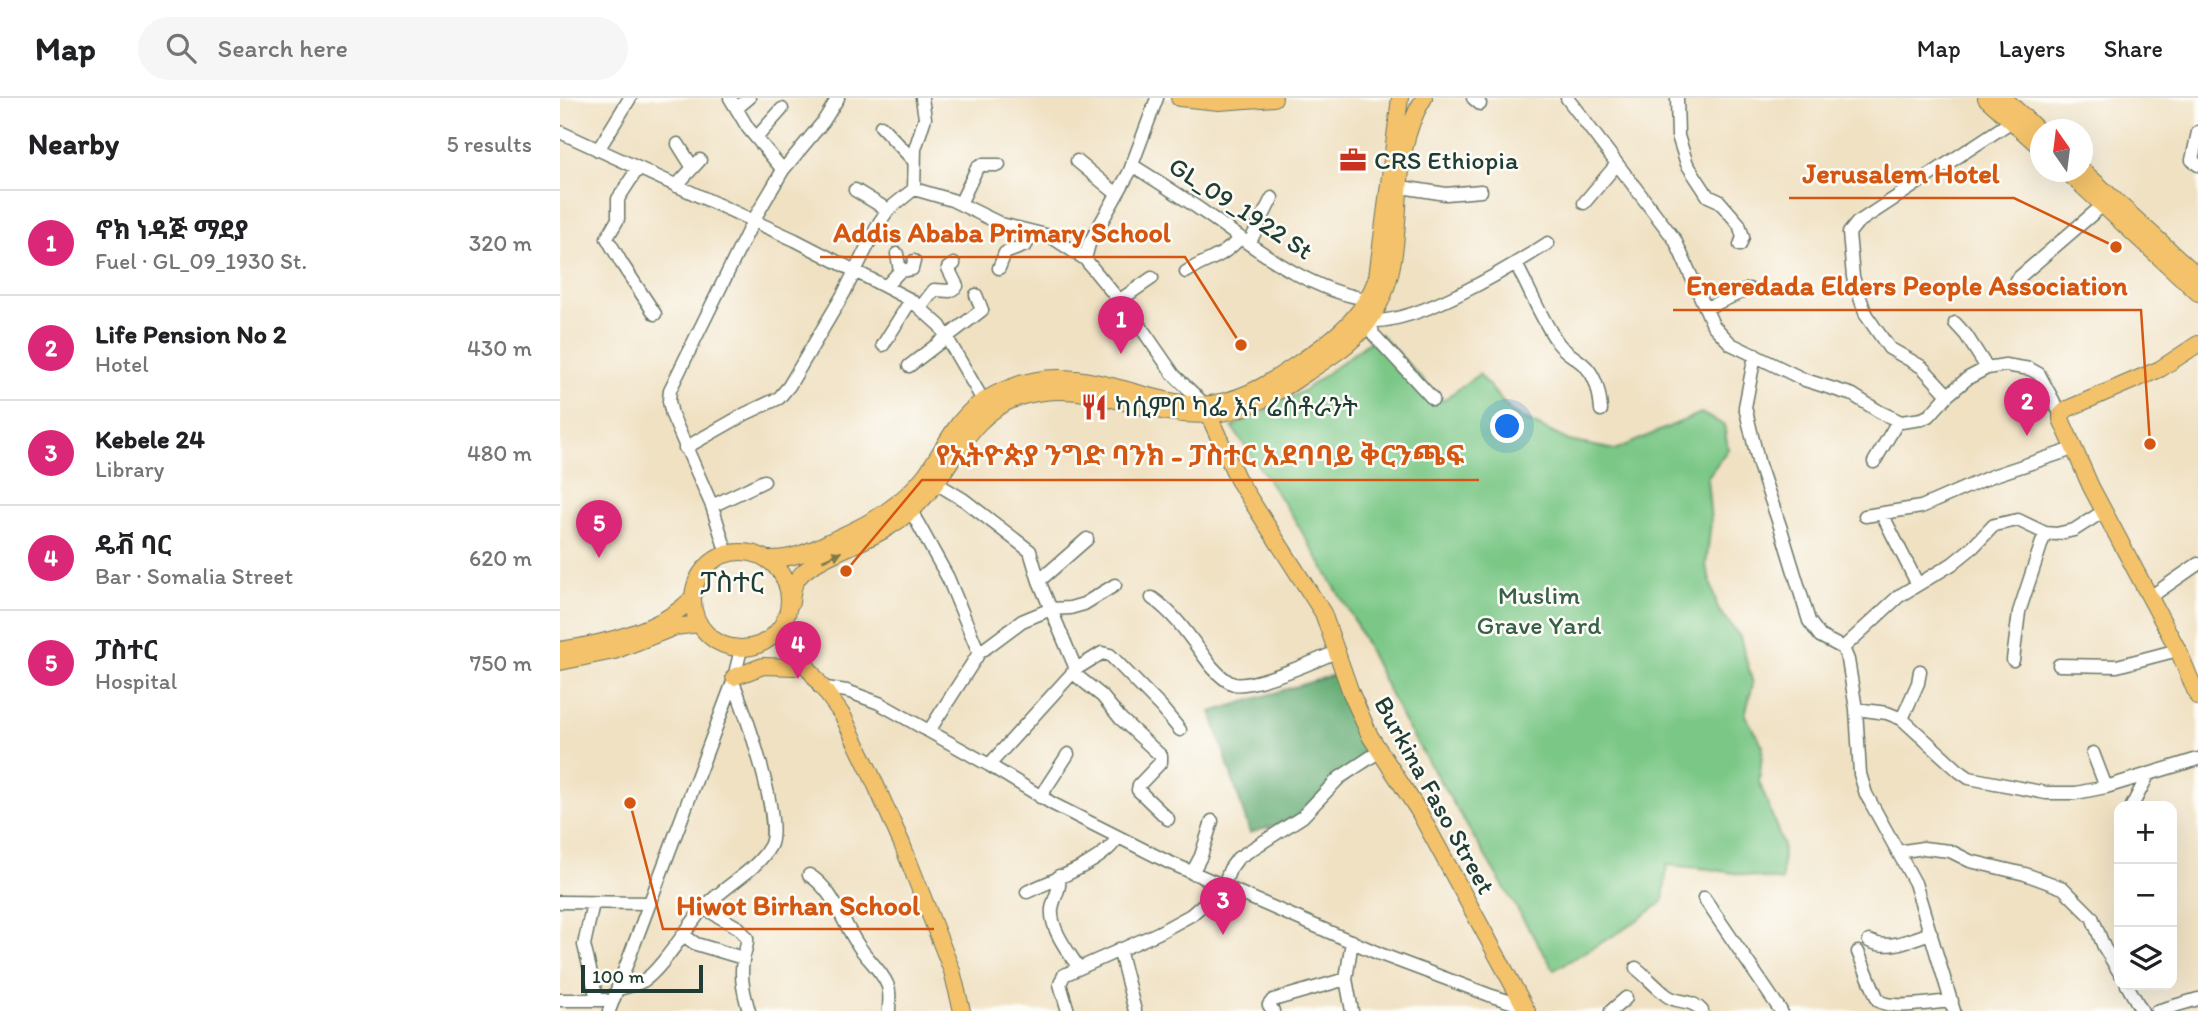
<!DOCTYPE html>
<meta charset="utf-8">
<style>
body{margin:0;font-family:Itim,"Noto Sans Ethiopic",sans-serif;background:#f6f6f6;color:#202124}
.controls{position:absolute;right:21px;bottom:21px;display:grid;overflow:hidden;border-radius:14px;box-shadow:0 7px 28px #0002}
.controls button{width:63px;height:63px;display:grid;place-items:center;padding:0;border:0;border-bottom:2px solid #e0e0e0;background:#fff;color:#202124;font:35px sans-serif}
.compass{position:absolute;left:1470px;top:21px;width:63px;height:63px;border-radius:50%;background:#fff;box-shadow:0 7px 28px #0002;rotate:346deg}
.scale{position:absolute;left:21px;bottom:18px;width:122px;box-sizing:border-box;padding-left:7px;border:4px solid #1f3d34;border-top:0;font-size:19px;line-height:24px;white-space:nowrap;color:#1f3d34;-webkit-text-stroke:5px #fdfcf7;paint-order:stroke}
.you{position:absolute;left:948px;top:329px;width:24px;height:24px;margin:-18px;border:5px solid #fff;border-radius:50%;background:#1a73e8;box-shadow:0 0 0 10px #1a73e833}
.badge{display:grid;place-items:center;width:46px;height:46px;border-radius:50%;background:#db2777;color:#fff;font-size:23px;font-weight:700}
.pin{position:absolute;translate:-50% -58px;filter:drop-shadow(0 2px 4px #0008)}
.pin::after{content:'';position:absolute;top:37px;width:24px;height:21px;background:inherit;clip-path:polygon(0 0,100% 0,50% 100%)}
.list{margin:0;padding:0;list-style:none}
h2{display:flex;justify-content:space-between;align-items:center;height:91px;margin:0;padding:0 28px;font-size:30px}
h2 small{font-size:23px;font-weight:400;color:#757577}
.list li{display:grid;grid-template-columns:46px 1fr auto;gap:21px;align-items:center;box-sizing:border-box;height:105px;padding:0 28px;border-top:2px solid #e0e0e0}
.list b{display:block;font-size:26px;white-space:nowrap}
.list p{margin:0;font-size:23px;white-space:nowrap;color:#757577}
.list em{font-size:23px;font-style:normal;color:#757577}
.icon{flex:none;width:38px;height:38px;fill:none;stroke:currentColor;stroke-width:2;stroke-linecap:round;stroke-linejoin:round}
.map{position:relative;flex:none;width:1638px;height:913px;overflow:hidden}
header{display:flex;align-items:center;gap:42px;box-sizing:border-box;height:98px;padding:0 35px;background:#fff;border-bottom:2px solid #e0e0e0}
header strong{font-size:33px}
nav{display:flex;gap:38px;margin-inline-start:auto;font-size:24px}
.search{width:490px;height:63px;background:#f6f6f6;display:flex;align-items:center;gap:18px;box-sizing:border-box;padding:0 24px;border-radius:38px;color:#757577;font-size:26px}
main{display:flex}
aside{flex:1;background:#fff}
.map>svg:first-child{display:block}
</style>
<header>
<strong>Map</strong>
<div class="search"><svg class="icon" aria-label="search" viewBox="0 0 24 24"><circle cx="10" cy="10" r="6"/><path d="M15 15l6 6"/></svg>Search here</div>
<nav><a>Map</a><a>Layers</a><a>Share</a></nav>
</header>
<main>
<aside>
<h2>Nearby<small>5 results</small></h2>
<ul class="list">
<li><span class="badge">1</span><div><b>ኖክ ነዳጅ ማደያ</b><p>Fuel · GL_09_1930 St.</p></div><em>320 m</em></li>
<li><span class="badge">2</span><div><b>Life Pension No 2</b><p>Hotel</p></div><em>430 m</em></li>
<li><span class="badge">3</span><div><b>Kebele 24</b><p>Library</p></div><em>480 m</em></li>
<li><span class="badge">4</span><div><b>ዴቭ ባር</b><p>Bar · Somalia Street</p></div><em>620 m</em></li>
<li><span class="badge">5</span><div><b>ፓስተር</b><p>Hospital</p></div><em>750 m</em></li>
</ul>
</aside>
<div class="map">
<svg width="1638" height="913" viewBox="0 0 1638 913">
<rect width="100%" height="100%" fill="#fdfcf7"/>
<filter id="ink" filterUnits="userSpaceOnUse"><feTurbulence type="fractalNoise" baseFrequency=".0143" numOctaves="2"/><feDisplacementMap in="SourceGraphic" scale="14" xChannelSelector="R" yChannelSelector="G"/><feConvolveMatrix kernelMatrix="1 2 1 2 8 2 1 2 1" color-interpolation-filters="sRGB"/></filter>
<filter id="wash" filterUnits="userSpaceOnUse"><feTurbulence type="fractalNoise" baseFrequency=".00686" numOctaves="4" result="noise"/><feDisplacementMap in="SourceGraphic" scale="28" xChannelSelector="R" yChannelSelector="G"/><feGaussianBlur stdDeviation="1.57" result="paint"/><feColorMatrix in="noise" values="0 0 0 0 0 0 0 0 0 0 0 0 0 0 0 0 0 1.4 0 .05"/><feComposite in="paint" operator="in"/></filter>
<g filter="url(#wash)">
<rect width="100%" height="100%" fill="#f0e1c3"/>
<path fill="#7ac786" stroke="#4c825d" stroke-width="2" d="M820,236L882,303L919,276L952,315L1009,343L1055,352L1141,315L1164,327L1168,351L1147,380L1151,424L1146,468L1158,511L1180,539L1193,586L1185,617L1203,648L1199,683L1223,747L1222,783L1149,771L1107,767L1103,804L1063,832L994,872L843,622L793,520L735,422L672,329L743,293Z"/>
<path fill="#63ac73" stroke="#417454" stroke-width="2" d="M777,576L814,660L741,719L690,735L651,614Z"/>
</g>
<g filter="url(#ink)">
<g fill="none" stroke-linecap="round" stroke-linejoin="round">
<g stroke="#687666" stroke-width="15">
<path id="minor" d="M170,0L188,30L223,72
M913,0L920,6
M1007,0L1115,142L1153,227L1171,246L1245,282L1293,297L1320,314L1341,324L1362,321L1370,317L1388,297L1408,280L1427,270L1445,267L1470,271L1479,276L1501,317
M1117,0L1118,38L1127,66L1148,98L1159,103L1179,126L1183,139L1180,147
M177,10L189,0
M321,28L353,62
M0,34L235,142L351,202L380,228L428,311
M1638,34L1632,62L1638,67
M197,39L222,11
M118,46L133,70
M38,52L70,0
M517,63L557,96
M572,67C597,83 623,99 648,117C695,150 749,193 808,201
M78,70L58,101V121L47,140L62,166L95,216
M116,88L140,62
M841,89L886,96L921,93
M354,91L392,102L441,126L490,138L525,161L580,228L614,277L644,306
M295,92L328,112
M1024,105L1057,66
M400,106L417,70L422,67H439
M689,146L712,100
M337,156L340,173
M525,161L529,146L569,75L597,0
M956,166C970,192 981,221 998,245C1006,256 1018,260 1027,270C1037,281 1040,298 1041,312
M439,170L445,155L466,147L472,134
M626,174C648,160 661,161 680,140
M1456,182L1543,107
M326,188L340,173L352,171L354,163
M560,202L592,180
M360,210L374,192L390,193L397,188L388,170L394,166
M1146,210L1189,191
M1395,225L1406,237L1427,270
M323,247L351,202
M1195,257L1185,309L1199,367L1220,428L1249,523L1260,538L1283,550L1288,562L1296,611L1300,676L1306,696L1355,785L1394,913
M349,268L422,212L416,197
M1388,297L1362,269L1329,250L1306,217L1293,179L1289,135L1297,125L1452,23
M873,301L813,236L810,223C857,226 948,171 988,145
M125,350L185,316L219,300L229,288L284,195L319,125L328,112L354,91L355,51L365,20L362,0
M1314,364L1338,323
M376,385L404,402L470,453L479,483L516,571
M152,408L204,383
M351,413L388,480L419,555
M1322,416L1357,485
M1305,418L1361,409L1432,378L1513,351
M167,456L152,408L112,317L109,303L110,292L193,123L223,72L263,24L278,0
M479,483L527,441
M1590,499L1638,466
M592,500C615,516 630,539 646,561C652,570 664,583 674,586C694,590 758,562 778,553
M1283,550L1339,498L1392,466L1413,449L1434,427L1458,422L1485,435L1496,436L1514,432L1544,413
M1453,562L1459,514L1485,435
M1499,567L1557,568L1618,552
M513,575L542,598L560,620L601,658V664L579,687L578,692L608,721
M259,589L287,593L319,605L429,667L493,706L606,763L820,856L932,898L964,908
M1296,611L1327,615L1342,621L1399,673L1409,680L1486,695H1516L1546,689L1638,661
M1342,621L1358,585L1360,573
M369,633L419,555L462,523L491,511L510,510L524,506L555,487
M1533,655L1546,689
M429,667L516,571L542,555L550,557L601,609L620,632
M480,699L508,656
M1572,708L1588,677
M1338,754L1363,750L1390,753L1410,763L1465,776L1503,790L1532,819L1544,849L1559,874
M632,775L641,758L652,723
M249,777C274,792 282,824 298,847C306,860 321,872 327,886C331,894 329,904 329,913
M499,778C501,792 494,798 492,811C490,831 508,853 518,869
M467,794C494,781 543,765 558,739
M1144,800L1221,913
M0,804L90,805
M33,805L24,847L37,901
M144,810L179,830L187,840C188,848 184,854 183,862C180,880 184,896 189,913
M123,837L136,846L183,860
M1309,843C1330,853 1350,841 1371,835
M559,851L575,913
M1298,854L1318,902C1330,913 1375,904 1392,903
M1076,870C1086,878 1096,889 1106,897C1118,907 1130,899 1142,913
M1567,887L1582,913
M58,891C66,889 75,887 83,883C100,873 127,830 141,813C160,790 196,774 210,748C223,723 185,612 173,584
M0,902H45
M49,913L173,584L181,551
M508,913L500,886L504,877L598,835L631,817L663,789L670,771L678,760L742,719L779,680L820,653
M713,913L709,907L713,902L786,881
M792,913L786,881L792,843
M1051,913L1066,900
M1597,913L1638,901"/>
</g>
<g stroke="#687666" stroke-width="18">
<path id="major" d="M619,0L659,4L714,0
M1426,0L1480,49
M1444,0L1480,34
M1522,72L1638,178
M1507,74L1638,195
M1638,246L1600,271L1507,311L1501,317V321L1531,389L1618,552L1638,599
M645,309L678,382L763,515L791,595L810,638L858,712L967,913
M133 502a48 48 0 1 1 96 0a48 48 0 1 1-96 0Z
M207,461C234,462 254,451 277,440C313,424 342,407 366,376C385,350 396,319 425,302C487,265 529,282 593,299C613,304 635,309 656,305C692,299 721,277 750,257C780,236 805,215 817,179L840,0
M231,505C232,496 232,487 238,480C252,460 306,445 329,429C347,418 363,403 375,386C400,352 415,315 457,300C510,281 556,305 607,314C664,324 699,308 745,276C759,266 775,257 788,246C866,180 815,76 864,0
M220,531L283,618L310,674L342,746L392,873L402,913
M0,552C41,546 104,532 132,500
M0,564L54,553L115,529L139,526
M174,579L203,568L235,569"/>
</g>
<use href="#minor" stroke="#fff" stroke-width="12"/>
<use href="#major" stroke="#f3c26a" stroke-width="16"/>
</g>
<defs><path id="oneway-solid" d="M-6-.8H1V-3.2L6.5 0L1 3.2V.8H-6Z" transform="scale(1.75)"/></defs>
<use fill="#7e794c" href="#oneway-solid" transform="translate(272 458) rotate(-24)"/>
</g>
<defs>
<g id="office-bare" transform="scale(2.1)"><path d="M-6-3h4V-5.5h4V-3h4V5H-6ZM-1-4.5V-3h2v-1.5ZM-6 0V1H6V0Z" fill="#c8321e" stroke="#fdfcf7" stroke-width="2.5" paint-order="stroke"/></g>
<g id="restaurant-bare" transform="scale(2.1)"><path d="M-5-6h1v4h1v-4h1v4h1v-4h1v5L-1.5 .5V6h-2V.5L-5-1ZM5-6V6H3V1.5H1.5Q1.5-4 5-6Z" fill="#c8321e" stroke="#fdfcf7" stroke-width="2.5" paint-order="stroke"/></g>
</defs>
<g fill-rule="evenodd">
<use href="#office-bare" x="793" y="62"/>
<use href="#restaurant-bare" x="534" y="309"/>
</g>
<g text-anchor="middle" dominant-baseline="central" stroke-width="5" stroke-linejoin="round" paint-order="stroke">
<g font-size="26" fill="#1f3d34" stroke="#fdfcf7" text-anchor="start">
<text x="814" y="62">CRS Ethiopia</text>
<text x="555" y="309">ካሲምቦ ካፌ እና ሬስቶራንት</text>
</g>
<g font-size="26" fill="#1f3d34" stroke="#fdfcf7">
<text transform="translate(681 110) rotate(33)">GL_09_1922 St</text>
<text transform="translate(875 697) rotate(61)">Burkina Faso Street</text>
</g>
<g font-size="26" fill="#366048" stroke="#fdfcf7">
<text x="979" y="497">Muslim<tspan x="979" dy="30">Grave Yard</tspan></text>
</g>
<g font-size="28" fill="#1f3d34" stroke="#fdfcf7">
<text x="172" y="484">ፓስተር</text>
</g>
</g>
<path fill="none" stroke="#d45610" stroke-width="2.5" d="M1556 149L1454 100H1229M681 247L625 159H260M1590 346L1581 212H1113M286 473L362 382H919M70 705L103 831H374"/>
<g fill="#d45610" stroke="#fdfcf7" stroke-width="2.5">
<circle cx="1556" cy="149" r="7"/>
<circle cx="681" cy="247" r="7"/>
<circle cx="1590" cy="346" r="7"/>
<circle cx="286" cy="473" r="7"/>
<circle cx="70" cy="705" r="7"/>
</g>
<g font-size="28" text-anchor="middle" font-weight="bold" fill="#d45610" stroke="#fdfcf7" stroke-width="5" stroke-linejoin="round" paint-order="stroke">
<text x="1341" y="85">Jerusalem Hotel</text>
<text x="442" y="144">Addis Ababa Primary School</text>
<text x="1347" y="197">Eneredada Elders People Association</text>
<text x="640" y="367">የኢትዮጵያ ንግድ ባንክ - ፓስተር አደባባይ ቅርንጫፍ</text>
<text x="238" y="817">Hiwot Birhan School</text>
</g>
</svg>
<div class="controls">
<button>+</button>
<button>−</button>
<button><svg class="icon" aria-label="layers" viewBox="0 0 24 24"><path d="M12 4l9 5-9 5-9-5zM3 14l9 5 9-5"/></svg></button>
</div>
<svg class="compass" viewBox="-18 -18 36 36"><path d="M0-13l5 13h-10z" fill="#e53935"/><path d="M0 13l5-13h-10z" fill="#757577"/></svg>
<div class="scale">100 m</div>
<div class="you"></div>
<div class="pin badge" style="left:561px;top:256px">1</div>
<div class="pin badge" style="left:1467px;top:338px">2</div>
<div class="pin badge" style="left:663px;top:837px">3</div>
<div class="pin badge" style="left:238px;top:581px">4</div>
<div class="pin badge" style="left:39px;top:460px">5</div>
</div>
</main>
